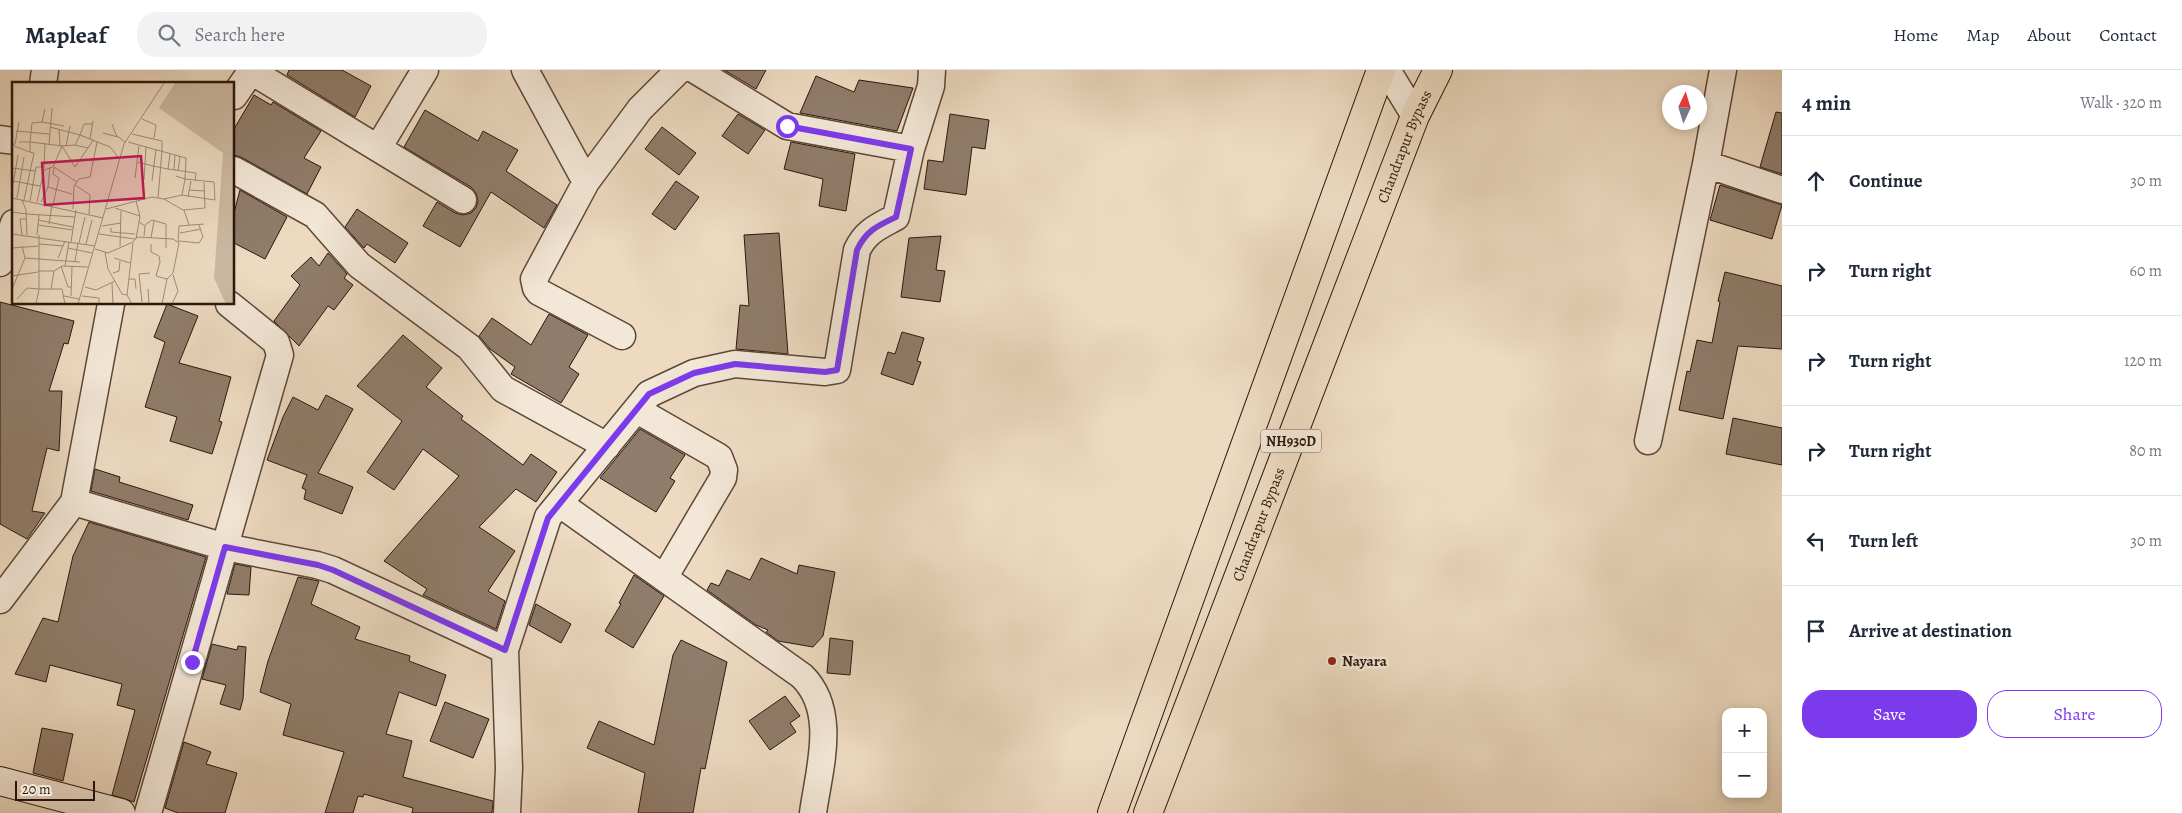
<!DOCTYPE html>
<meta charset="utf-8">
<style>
body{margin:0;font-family:Alegreya,serif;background:#f2f2f3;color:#1f2937}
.controls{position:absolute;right:15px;bottom:15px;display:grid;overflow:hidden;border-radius:10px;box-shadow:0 2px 8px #0003}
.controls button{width:45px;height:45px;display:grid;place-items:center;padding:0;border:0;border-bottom:1px solid #e0e1e3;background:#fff;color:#1f2937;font:25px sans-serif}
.compass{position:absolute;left:1662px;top:15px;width:45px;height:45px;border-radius:50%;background:#fff;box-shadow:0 2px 8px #0003;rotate:4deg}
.scale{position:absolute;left:15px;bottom:12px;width:80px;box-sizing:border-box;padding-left:5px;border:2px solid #2c170c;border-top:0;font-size:14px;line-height:18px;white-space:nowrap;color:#2c170c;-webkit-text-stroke:4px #f3e7d7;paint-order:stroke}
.stop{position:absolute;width:15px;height:15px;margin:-11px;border:4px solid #7c3aed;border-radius:50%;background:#fff}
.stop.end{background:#7c3aed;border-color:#fff;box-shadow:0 1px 5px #0008}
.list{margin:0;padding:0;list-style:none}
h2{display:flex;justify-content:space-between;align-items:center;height:65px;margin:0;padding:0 20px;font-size:21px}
h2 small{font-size:16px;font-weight:400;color:#747a83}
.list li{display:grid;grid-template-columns:32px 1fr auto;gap:15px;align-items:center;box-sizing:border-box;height:90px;padding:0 20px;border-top:1px solid #e0e1e3}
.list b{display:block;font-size:19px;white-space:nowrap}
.list em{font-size:16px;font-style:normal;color:#747a83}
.actions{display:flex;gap:10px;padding:15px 20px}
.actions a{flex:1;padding:11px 0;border:1px solid #7c3aed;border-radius:20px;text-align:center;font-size:18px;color:#7c3aed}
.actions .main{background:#7c3aed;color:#fff}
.icon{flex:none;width:28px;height:28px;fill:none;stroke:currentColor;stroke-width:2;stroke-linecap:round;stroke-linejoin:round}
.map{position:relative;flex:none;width:1782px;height:743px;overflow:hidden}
header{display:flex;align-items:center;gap:30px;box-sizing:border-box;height:70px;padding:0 25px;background:#fff;border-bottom:1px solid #e0e1e3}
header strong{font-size:24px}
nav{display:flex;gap:28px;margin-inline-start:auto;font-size:18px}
.search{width:350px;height:45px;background:#f2f2f3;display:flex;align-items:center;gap:12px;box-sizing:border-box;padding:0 18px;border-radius:20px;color:#747a83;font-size:19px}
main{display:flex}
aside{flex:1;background:#fff}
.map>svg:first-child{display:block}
</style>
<header>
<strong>Mapleaf</strong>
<div class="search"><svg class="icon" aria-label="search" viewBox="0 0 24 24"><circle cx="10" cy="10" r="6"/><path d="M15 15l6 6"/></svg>Search here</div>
<nav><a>Home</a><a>Map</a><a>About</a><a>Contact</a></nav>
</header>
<main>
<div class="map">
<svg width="1782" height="743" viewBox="0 0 1782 743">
<rect width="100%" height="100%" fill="#eddac1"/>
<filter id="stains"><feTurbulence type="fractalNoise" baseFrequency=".004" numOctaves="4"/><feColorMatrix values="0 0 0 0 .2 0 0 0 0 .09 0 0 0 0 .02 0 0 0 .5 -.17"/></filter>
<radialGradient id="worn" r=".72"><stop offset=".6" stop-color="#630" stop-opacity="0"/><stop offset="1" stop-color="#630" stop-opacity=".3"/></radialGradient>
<path fill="#907c6a" stroke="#2c170c" d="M289,0H342L371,16L355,47L287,5Z
M724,0H766L756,19Z
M816,6L854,22L859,10L913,18L897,61L800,43Z
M254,25L271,35L273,32L321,61L304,88L321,97L307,124L241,87L234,85V59Z
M425,40L478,71L483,61L518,80L506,101L557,135L544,158L491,122L460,177L423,156L437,132L455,143L463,145L471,143L476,138L478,131L476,123L471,117L404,77Z
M1776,42L1782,43V104L1760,97Z
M738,44L765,60L748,84L722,66Z
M950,44L989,50L985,79L972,77L966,125L924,119L928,90L943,92Z
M662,57L696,83L679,105L645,79Z
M791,72L855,84L846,141L819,136L823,109L784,99Z
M676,111L699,127L675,160L652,144Z
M1720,115L1782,135L1772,169L1710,150Z
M240,120L287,147L265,189L234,173V143Z
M357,139L408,173L395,193L367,174L364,178L345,157Z
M779,163L788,284L736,279L740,235L749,236L744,165Z
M941,166L936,200L945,201L940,232L901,227L909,168Z
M328,183L347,204L344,208L353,215L334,240L328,236L299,276L274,251L300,215L291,206L311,187L319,196Z
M1725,202L1782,216V279L1738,276L1723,349L1679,340L1687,301L1690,302L1697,270L1712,273L1720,232L1718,231Z
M0,232L74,251L68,274L64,273L49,321H62L59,381L47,378L32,441L45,443L27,469L0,454Z
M167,234L198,246L179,293L231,307L219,351L222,352L212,384L170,371L177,347L145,337L165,272L154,267Z
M549,244L588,265L569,297L579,304L561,333L511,304L515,297L490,279L479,266L492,248L531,275Z
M902,262L924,268L917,291L921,292L913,315L881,304L888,282L895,284Z
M403,265L442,298L426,317L463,346L461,349L523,395L531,384L557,402L536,432L516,419L479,457L515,481L488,521L505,531L496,559L423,525L427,519L384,491L459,406L423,379L394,420L367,402L402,351L357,316Z
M326,325L353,339L318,403L353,417L342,444L304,429L306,420L302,418L307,405L267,390L283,347L293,327L318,340Z
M1733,348L1782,358V395L1726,384Z
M640,359L685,385L670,408L675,411L656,442L600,408Z
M95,399L120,407L119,412L193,435L188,450L91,421Z
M89,452L206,487L134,732L112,725L135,640L117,635L122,614L50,595L46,612L15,604L43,548L58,552L73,486Z
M761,488L797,504L799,495L835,502L823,566L813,577L778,571L766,562L768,560L756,555L707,520L711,513L719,516L727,500L750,510Z
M235,494L251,497L249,525L227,524Z
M634,505L664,526L633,578L605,561L621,534L619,533Z
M298,507L319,511L311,534L360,557L355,569L410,586L409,591L446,605L436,636L399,622L386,664L412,671L403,707L493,731L492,743H412L413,738L364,724L363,727L358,726L353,743H325L344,682L283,665L291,634L260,622L268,591Z
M536,534L571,554L561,573L529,555Z
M830,568L853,571L850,605L827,603Z
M681,570L727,592L705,699L701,698L693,743H638L645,703L587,678L599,651L654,675L673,585Z
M212,574L237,580L238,576L246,577L243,629L240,640L220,634L226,615L202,609Z
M785,626L800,646L790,653L796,662L770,680L749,651Z
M445,632L489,649L473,688L430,671Z
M42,658L73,664L63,711L33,703Z
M184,672L211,682L206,694L237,703L225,743H178L165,738Z"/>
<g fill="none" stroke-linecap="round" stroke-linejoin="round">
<g stroke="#5c4839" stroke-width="29">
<path id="minor" d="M525,0L586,112L640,39L679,0
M695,0L787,56L911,79
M1387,0L1415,46
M1723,0L1706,94L1782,120
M251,1L463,130
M43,14L45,0
M234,26L252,0
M0,69L14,71
M378,78L425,0
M234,100L315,145L359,195L469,277L503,319L607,376
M586,112L534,209L536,218L539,222L622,266
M0,193L14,153
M637,340L719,387L724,400L723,408L664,508
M1648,371L1706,94
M74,432L225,477L317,495L333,500L505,580
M560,434L802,606C838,641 819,699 813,743
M0,530L74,432L111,234
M148,743L280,285L276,272L229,234
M507,743L509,698L505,580L548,447L649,324L694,303L735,294L825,302L837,300L857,180C866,161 878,157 896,147L911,79L931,16L932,0"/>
</g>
<g stroke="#2c170c" stroke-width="30">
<path id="secondary" d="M0,711L121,743"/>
</g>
<g stroke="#2c170c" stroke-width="30">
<g id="trunk">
<path d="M1112,743L1381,0"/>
<path id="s1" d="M1148,743L1415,46L1438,0"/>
</g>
</g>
<use href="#minor" stroke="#f3e7d7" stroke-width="26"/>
<use href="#secondary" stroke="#f3e7d7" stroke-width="28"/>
<use href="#trunk" stroke="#eddac1" stroke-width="28"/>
</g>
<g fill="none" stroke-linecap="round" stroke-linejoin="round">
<path stroke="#7c3aed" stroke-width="6" d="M192,592L225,477L318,495L333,500L505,580L548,448L649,324L694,303L735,294L825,302L837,300L857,180C866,161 877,156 896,147L911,79L787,56"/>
</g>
<circle fill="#8f2418" stroke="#f3e7d7" stroke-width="2" cx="1332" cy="591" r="5"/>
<g text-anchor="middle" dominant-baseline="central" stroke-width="5" stroke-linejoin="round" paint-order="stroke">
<rect fill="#f3e7d7" stroke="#685549" stroke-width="1" x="1261" y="359.5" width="60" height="23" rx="4"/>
<g font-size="14" font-weight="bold" fill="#2c170c">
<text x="1291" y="371">NH930D</text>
</g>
<g font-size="15" fill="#2c170c" stroke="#f3e7d7">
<text stroke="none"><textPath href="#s1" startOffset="714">Chandrapur Bypass</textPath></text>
<text stroke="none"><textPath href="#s1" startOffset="309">Chandrapur Bypass</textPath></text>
</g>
<g font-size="15" font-weight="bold" fill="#2c170c" stroke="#f3e7d7" text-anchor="start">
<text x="1342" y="591">Nayara</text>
</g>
</g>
<g transform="translate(12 12)">
<rect width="222" height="222" fill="#eddac1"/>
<path d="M163,1H222V222H214L202,196L211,71L147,26Z" fill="#ccb9a2"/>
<path fill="none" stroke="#a08c79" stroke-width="1" d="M130,37L144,43L142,56M30,40L52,44M100,42L104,53L113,60M38,45L68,53L72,42H80M47,47L48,64M4,49L37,52M91,51L106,55M120,52L150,59V69M78,57L81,39M7,60H18L20,41L30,40L33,27M116,60L174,76L173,97L202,100L203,118L170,113L173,97L164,94M0,63L3,62L7,40M37,63L40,26M63,63L76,66L81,58M2,64L18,70M54,64L58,44M127,64L125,80L141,84L156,87L158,72M42,85L65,100M0,86L23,89M32,86L33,61M156,87L184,91L183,99M162,88L163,73M166,89L168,74M123,96L125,80M132,98L134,65M1,99L28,104M140,99L144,67M63,103L78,113L77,132M36,105L60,112M0,108L6,73M177,108L193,109M176,115L179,99M0,116L91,136M5,116L12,75M146,116L150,69M152,117L171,128L193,126L192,100M10,118L14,128L15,153M12,118L22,71L18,70V60L50,64L63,85L76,66M18,119L24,85H32M124,119L128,134L124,157M25,120L32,88L41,85L50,64L63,63L68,53L98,65L107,76M29,120L36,105L38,85M41,123L47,96L41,92L42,86M103,126L128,134M61,127L62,104L67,97L78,95L85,60M94,127L140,115L152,117L170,113M172,128L177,143M0,130L15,132M15,132L63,135M26,138L61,145M127,140L133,144L132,154M37,142L40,123M26,143L61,148M133,143L140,138L154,142V166M90,144L109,141M99,146V150L123,152M168,151L189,147M0,152L83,164M87,152L123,157M10,153L8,137H15M25,153L27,133M27,153V207H50L53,222M139,156L142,139M167,159L187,161L191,155L187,143M59,160L64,128M166,160L167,144L192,142M67,161L73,135M27,162L51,164M74,162L80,138M139,162V170L147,174L148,180L144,194L155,197M108,164L109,129M0,166L27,164M56,166L80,171M83,167L96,171L121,160L125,155L161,157L167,161L161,191L155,197L150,222M93,170L96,187L110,212L115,213L120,222M13,176L68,180M46,176L53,159M102,176L118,181M63,179L66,161M49,184L56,205H59M53,184L57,160M26,189H42L39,207M42,189L50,184L76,185M101,191L107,189L108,179M0,194L26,190M117,197H123L124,207M100,201L101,222M73,205L84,208L103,199M0,207L13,176L10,164M136,207L137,222M115,213L121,161M52,214L67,217M59,214L60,184M70,214L87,216V222M5,217L15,206L27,207L24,222M130,220L127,192L138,191M66,222L112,62L152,1M160,222L166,209L161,193"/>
<path fill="#c2185b" fill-opacity="0.15" stroke="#c2185b" stroke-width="2.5" d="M129,74L132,116L33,123L30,81Z"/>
<rect width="222" height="222" fill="none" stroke="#2c170c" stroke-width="2.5"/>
</g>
<rect width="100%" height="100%" filter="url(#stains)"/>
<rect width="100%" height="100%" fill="url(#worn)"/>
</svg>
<div class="controls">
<button>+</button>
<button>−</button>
</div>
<svg class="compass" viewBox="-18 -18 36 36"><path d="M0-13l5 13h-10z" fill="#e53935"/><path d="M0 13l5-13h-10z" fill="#747a83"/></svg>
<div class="scale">20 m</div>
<div class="stop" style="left:787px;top:56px"></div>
<div class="stop end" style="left:192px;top:592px"></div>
</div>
<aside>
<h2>4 min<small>Walk · 320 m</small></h2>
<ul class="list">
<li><svg class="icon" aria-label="ahead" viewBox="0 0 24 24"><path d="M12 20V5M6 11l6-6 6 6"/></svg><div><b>Continue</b></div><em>30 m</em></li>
<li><svg class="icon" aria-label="right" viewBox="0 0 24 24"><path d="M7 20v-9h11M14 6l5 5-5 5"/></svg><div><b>Turn right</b></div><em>60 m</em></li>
<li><svg class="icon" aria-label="right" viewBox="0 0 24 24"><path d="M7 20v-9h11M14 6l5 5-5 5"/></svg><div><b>Turn right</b></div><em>120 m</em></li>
<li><svg class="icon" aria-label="right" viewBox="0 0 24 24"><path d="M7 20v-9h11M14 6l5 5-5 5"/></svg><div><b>Turn right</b></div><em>80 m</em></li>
<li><svg class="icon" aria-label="left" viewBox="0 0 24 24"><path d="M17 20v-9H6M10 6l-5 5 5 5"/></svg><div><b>Turn left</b></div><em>30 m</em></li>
<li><svg class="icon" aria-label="arrive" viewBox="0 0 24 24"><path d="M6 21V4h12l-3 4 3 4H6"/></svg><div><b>Arrive at destination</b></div></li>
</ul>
<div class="actions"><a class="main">Save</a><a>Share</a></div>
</aside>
</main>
